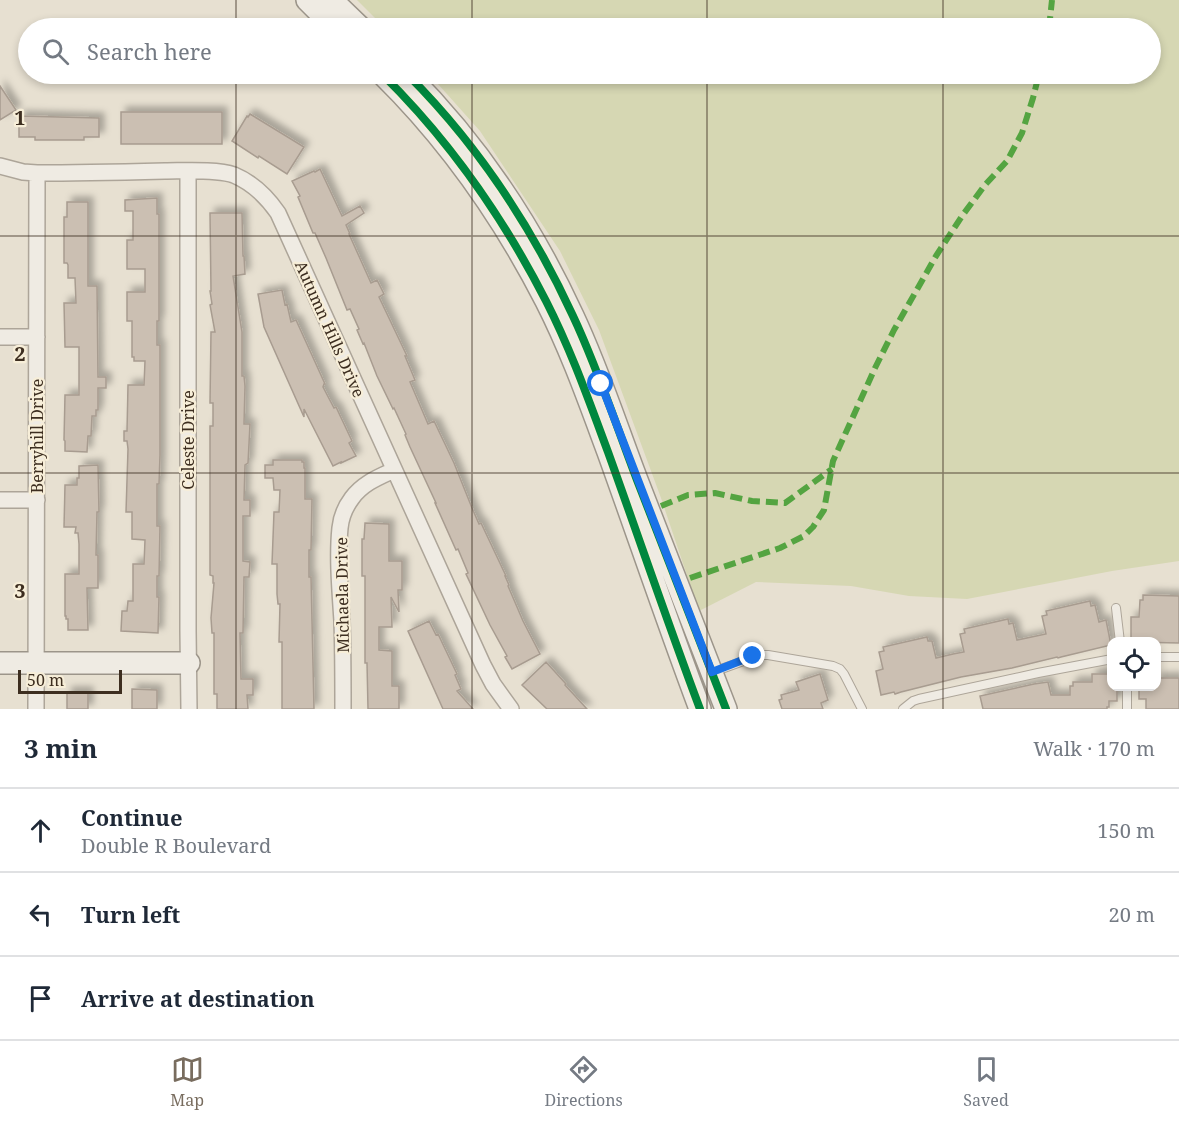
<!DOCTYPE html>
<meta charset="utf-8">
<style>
body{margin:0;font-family:"Noto Serif",serif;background:#f2f2f3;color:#1f2937}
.controls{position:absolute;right:18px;bottom:18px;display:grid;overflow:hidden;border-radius:12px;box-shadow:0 3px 9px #0003}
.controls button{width:54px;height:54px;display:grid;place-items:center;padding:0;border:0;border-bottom:2px solid #e0e1e3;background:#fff;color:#1f2937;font:30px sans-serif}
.scale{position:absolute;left:18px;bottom:15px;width:104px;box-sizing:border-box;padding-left:6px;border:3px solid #3d2e20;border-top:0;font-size:16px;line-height:21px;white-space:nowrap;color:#3d2e20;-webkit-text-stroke:4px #f7eed8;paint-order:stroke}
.stop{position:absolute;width:18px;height:18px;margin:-14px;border:4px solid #1a73e8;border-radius:50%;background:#fff}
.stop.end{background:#1a73e8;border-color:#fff;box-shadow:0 2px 6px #0008}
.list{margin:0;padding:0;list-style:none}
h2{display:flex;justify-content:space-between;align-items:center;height:78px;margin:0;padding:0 24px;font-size:26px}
h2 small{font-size:20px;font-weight:400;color:#747a83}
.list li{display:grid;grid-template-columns:39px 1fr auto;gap:18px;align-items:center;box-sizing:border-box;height:84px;padding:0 24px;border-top:2px solid #e0e1e3}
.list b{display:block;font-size:22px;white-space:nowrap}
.list p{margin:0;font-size:20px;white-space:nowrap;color:#747a83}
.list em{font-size:20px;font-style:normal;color:#747a83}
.icon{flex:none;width:33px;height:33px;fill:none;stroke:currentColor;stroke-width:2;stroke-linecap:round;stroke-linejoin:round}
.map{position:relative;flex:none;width:1179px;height:709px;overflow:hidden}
.search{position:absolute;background:#fff;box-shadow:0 3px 9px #0003;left:18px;right:18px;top:18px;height:66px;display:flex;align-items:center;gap:15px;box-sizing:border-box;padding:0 21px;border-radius:33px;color:#747a83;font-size:22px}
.sheet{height:330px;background:#fff}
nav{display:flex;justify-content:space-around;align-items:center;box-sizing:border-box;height:84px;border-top:2px solid #e0e1e3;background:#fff;font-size:16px;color:#747a83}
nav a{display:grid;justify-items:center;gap:3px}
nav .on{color:#786c5e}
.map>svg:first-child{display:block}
</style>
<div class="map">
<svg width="1179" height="709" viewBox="0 0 1179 709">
<defs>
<filter id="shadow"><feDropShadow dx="5" dy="-5" stdDeviation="3" flood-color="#0004"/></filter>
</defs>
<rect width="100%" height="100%" fill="#e7e0d1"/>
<path fill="#d6d7b3" d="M357,0H1179V561L1112,571L967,599L909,596L851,586L756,582L699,611L661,498L599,330L560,251L480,131L429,74H1150V28H385Z"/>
<path fill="#cbbfb2" stroke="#a89c90" stroke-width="1.5" filter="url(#shadow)" d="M0,86L16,110L0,120Z
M121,112H222V144H121Z
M250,114L304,147L287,174L259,156L258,158L232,141L247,116L248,117Z
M19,116L99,118V137H84V140H35V137H19Z
M320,169L342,216L360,206L364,213L346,225L350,234H349L371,283L377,280L384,294L379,297L407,356H405L415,380L410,382L428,424L434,421L454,463L472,508L479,524L481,523L506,576H505L509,585L508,586L523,621L540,654L512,669L505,657L507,656L490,625L466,574L468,573L458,549L456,550L435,503H436L410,447L405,435L406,434L394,408L393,409L377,376L364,343L363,344L357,330L359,329L350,309L347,310L326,258L315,233H313L298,197L300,196L292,181L314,171L315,172Z
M157,198V214H159V321H157V345H160V455L159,484H157V526H160L159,576H157V597H159L158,633L121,631L122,611H127L128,601H133V564H144L145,540L132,539V512H126L128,449L127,441H124V431H127L128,385H144L145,361H134V357H132V321H127V292H145V269H127V240H133V211H125V200Z
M67,202H88V286H97L98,377H106V388H98V410H96V416H92L91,436H88L87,452L65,451V441L64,440L65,395H79V347H65L64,303H76L75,278H68V265L67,263H64V217H67Z
M210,213H242L243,256H244L245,274L233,276L242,332V376H244L245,386L244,424H250L248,463L245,465L244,500H250V516H243V561L250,562L249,577H244L243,633H240L241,679H253V695H247L248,709H217V694H214V633H212L211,618L214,583H213V576L210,575V426H213V403H210L211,332H215L210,305L212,304L210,291H211Z
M282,290L285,305L287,304L291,322L296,320L325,384H324L323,387L334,408L336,407L352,441L349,443L356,456L341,463V462L333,466L304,409V417L264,327L258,294Z
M273,460H302V462H304V468H305V499H312L311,550H309V577H311L314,709H282V642H279L280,604H278L277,594V564H272L274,512H279L280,490H274L273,478H265V465H273Z
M98,465L99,512H97L96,555H98V588H87L88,630H68V619H66V616H65V574H79V544L78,533H75L76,527H64L65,485H77V478H79V466Z
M365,523L389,524V561H402V590H398L399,612L391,597L392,627H379V650L392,651V686H399V709H368L367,663H365V576H362V539H364Z
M1143,595L1179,596V643L1131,642V617H1139L1140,600H1143Z
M1090,601L1091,606L1095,605L1099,622L1106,620L1111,645L1061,657L1058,658L1057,657L1012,668L961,677L901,692L895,694L894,692L881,695L876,671L883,669L879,652L884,651L883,647L927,637L928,641H932L936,658L953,654L964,652L960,634L965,633L964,629L1008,619L1009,624L1013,623L1017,640L1046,634L1042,616L1047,615L1046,611Z
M429,621L436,635L438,634L457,674L455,675L461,689L457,691L473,709H443L408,631Z
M546,662L566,684L565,685L587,709H547L522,685Z
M820,674L828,700L821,703L823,709H782L779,700L782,699L781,695L799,690L796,682Z
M1092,674H1112V687H1117V701H1109V707H1107V709H983L980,696L1034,684L1048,682L1051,695H1070V686H1073V682H1092Z
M1156,678H1179V709H1146V699H1139V687H1156Z
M132,689L157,690V709H132Z
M67,692H88V709H67Z"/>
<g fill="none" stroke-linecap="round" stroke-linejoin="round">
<g stroke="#ada599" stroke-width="10">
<path id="lane" d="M1116,608L1120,642
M1156,657H1179
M713,672L760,655H768L833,666L840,669L844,674L862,709
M903,709L913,701L919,699L1038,673L1112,659
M1127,709V686"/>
</g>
<g stroke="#ada599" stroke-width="18">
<path id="street" d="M0,166L23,172L37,173C80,173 123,172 165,171C184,171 217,169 234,175C253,183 267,197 278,213L483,665L493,684L511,709
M188,171V631L189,709
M0,337H37
M0,500H37
M36,709L37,173
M343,709C343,680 343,650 342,621C340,591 337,557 340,528C341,517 346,506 352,498C363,483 379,477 394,470"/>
</g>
<g stroke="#9c958a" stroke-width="24">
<path id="secondary" d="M307,0L335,28
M332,0L361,28
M382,74C449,140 503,217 546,301C571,350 589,401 608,452C639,538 668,624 700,709
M407,74C476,143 532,227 573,316C598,369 616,425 637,480C667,557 697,633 726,709
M0,663H189"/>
</g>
<use href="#lane" stroke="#efebe3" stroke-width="8"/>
<use href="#street" stroke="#efebe3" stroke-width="15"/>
<use href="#secondary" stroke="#efebe3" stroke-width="21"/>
<path stroke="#54a441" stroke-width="6" stroke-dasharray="12 6" stroke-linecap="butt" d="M1049,28L1052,0
M661,506L688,495L715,493L752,501L785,503L832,469
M690,578L780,548L804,536L813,527L824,510L833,461L875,368L894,330L936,256L962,216L985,185L1007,161L1022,133L1033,98L1039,74"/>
<g stroke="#f7eed8" stroke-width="11">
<path id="cycleway" d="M382,74C449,140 503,217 546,301C571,350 589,401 608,452C639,538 668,624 700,709
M407,74C476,143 532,227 573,316C598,369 616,425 637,480C667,557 697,633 726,709"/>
</g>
<use href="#cycleway" stroke="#00873e" stroke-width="8"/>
</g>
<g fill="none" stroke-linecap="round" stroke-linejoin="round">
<path stroke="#1a73e8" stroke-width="8" d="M601,384L712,672L753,656"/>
</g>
<path fill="none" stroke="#3d2e20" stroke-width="1.5" stroke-opacity="0.55" d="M236,0V28M472,0V28M707,0V28M943,0V28M236,74V709M472,74V709M707,74V709M943,74V709M0,236H1179M0,473H1179"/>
<g text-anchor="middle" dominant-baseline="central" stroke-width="4.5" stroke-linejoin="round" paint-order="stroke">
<g font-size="16" fill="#3d2e20" stroke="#f7eed8">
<text transform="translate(330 329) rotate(66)">Autumn Hills Drive</text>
<text transform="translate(37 436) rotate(-90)">Berryhill Drive</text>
<text transform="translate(188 440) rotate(-90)">Celeste Drive</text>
<text transform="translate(342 595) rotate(-91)">Michaela Drive</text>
</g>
</g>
<g font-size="20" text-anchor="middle" font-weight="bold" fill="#3d2e20" stroke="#f7eed8" stroke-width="4.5" stroke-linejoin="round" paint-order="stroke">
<text x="20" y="125">1</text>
<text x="20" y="361">2</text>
<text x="20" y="598">3</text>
</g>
</svg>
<div class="controls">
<button><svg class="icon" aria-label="locate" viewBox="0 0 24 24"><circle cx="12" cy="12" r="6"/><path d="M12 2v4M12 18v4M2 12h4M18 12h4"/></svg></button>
</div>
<div class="scale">50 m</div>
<div class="stop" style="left:601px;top:384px"></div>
<div class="stop end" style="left:753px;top:656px"></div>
<div class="search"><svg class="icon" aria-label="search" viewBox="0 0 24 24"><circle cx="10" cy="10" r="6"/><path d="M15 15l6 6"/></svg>Search here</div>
</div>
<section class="sheet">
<h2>3 min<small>Walk · 170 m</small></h2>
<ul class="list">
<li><svg class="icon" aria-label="ahead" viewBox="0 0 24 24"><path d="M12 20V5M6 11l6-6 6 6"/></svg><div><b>Continue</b><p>Double R Boulevard</p></div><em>150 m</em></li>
<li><svg class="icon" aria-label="left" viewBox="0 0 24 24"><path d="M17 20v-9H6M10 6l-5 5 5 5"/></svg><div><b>Turn left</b></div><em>20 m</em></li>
<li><svg class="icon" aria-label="arrive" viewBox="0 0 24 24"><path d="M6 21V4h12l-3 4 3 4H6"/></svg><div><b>Arrive at destination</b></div></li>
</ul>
</section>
<nav>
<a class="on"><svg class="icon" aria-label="map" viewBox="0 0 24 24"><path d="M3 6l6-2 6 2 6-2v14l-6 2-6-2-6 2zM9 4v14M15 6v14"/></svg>Map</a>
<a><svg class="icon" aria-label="directions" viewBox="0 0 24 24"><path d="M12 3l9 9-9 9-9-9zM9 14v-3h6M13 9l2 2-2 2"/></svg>Directions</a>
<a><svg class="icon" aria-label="saved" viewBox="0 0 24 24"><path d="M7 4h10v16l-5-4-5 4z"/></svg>Saved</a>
</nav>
